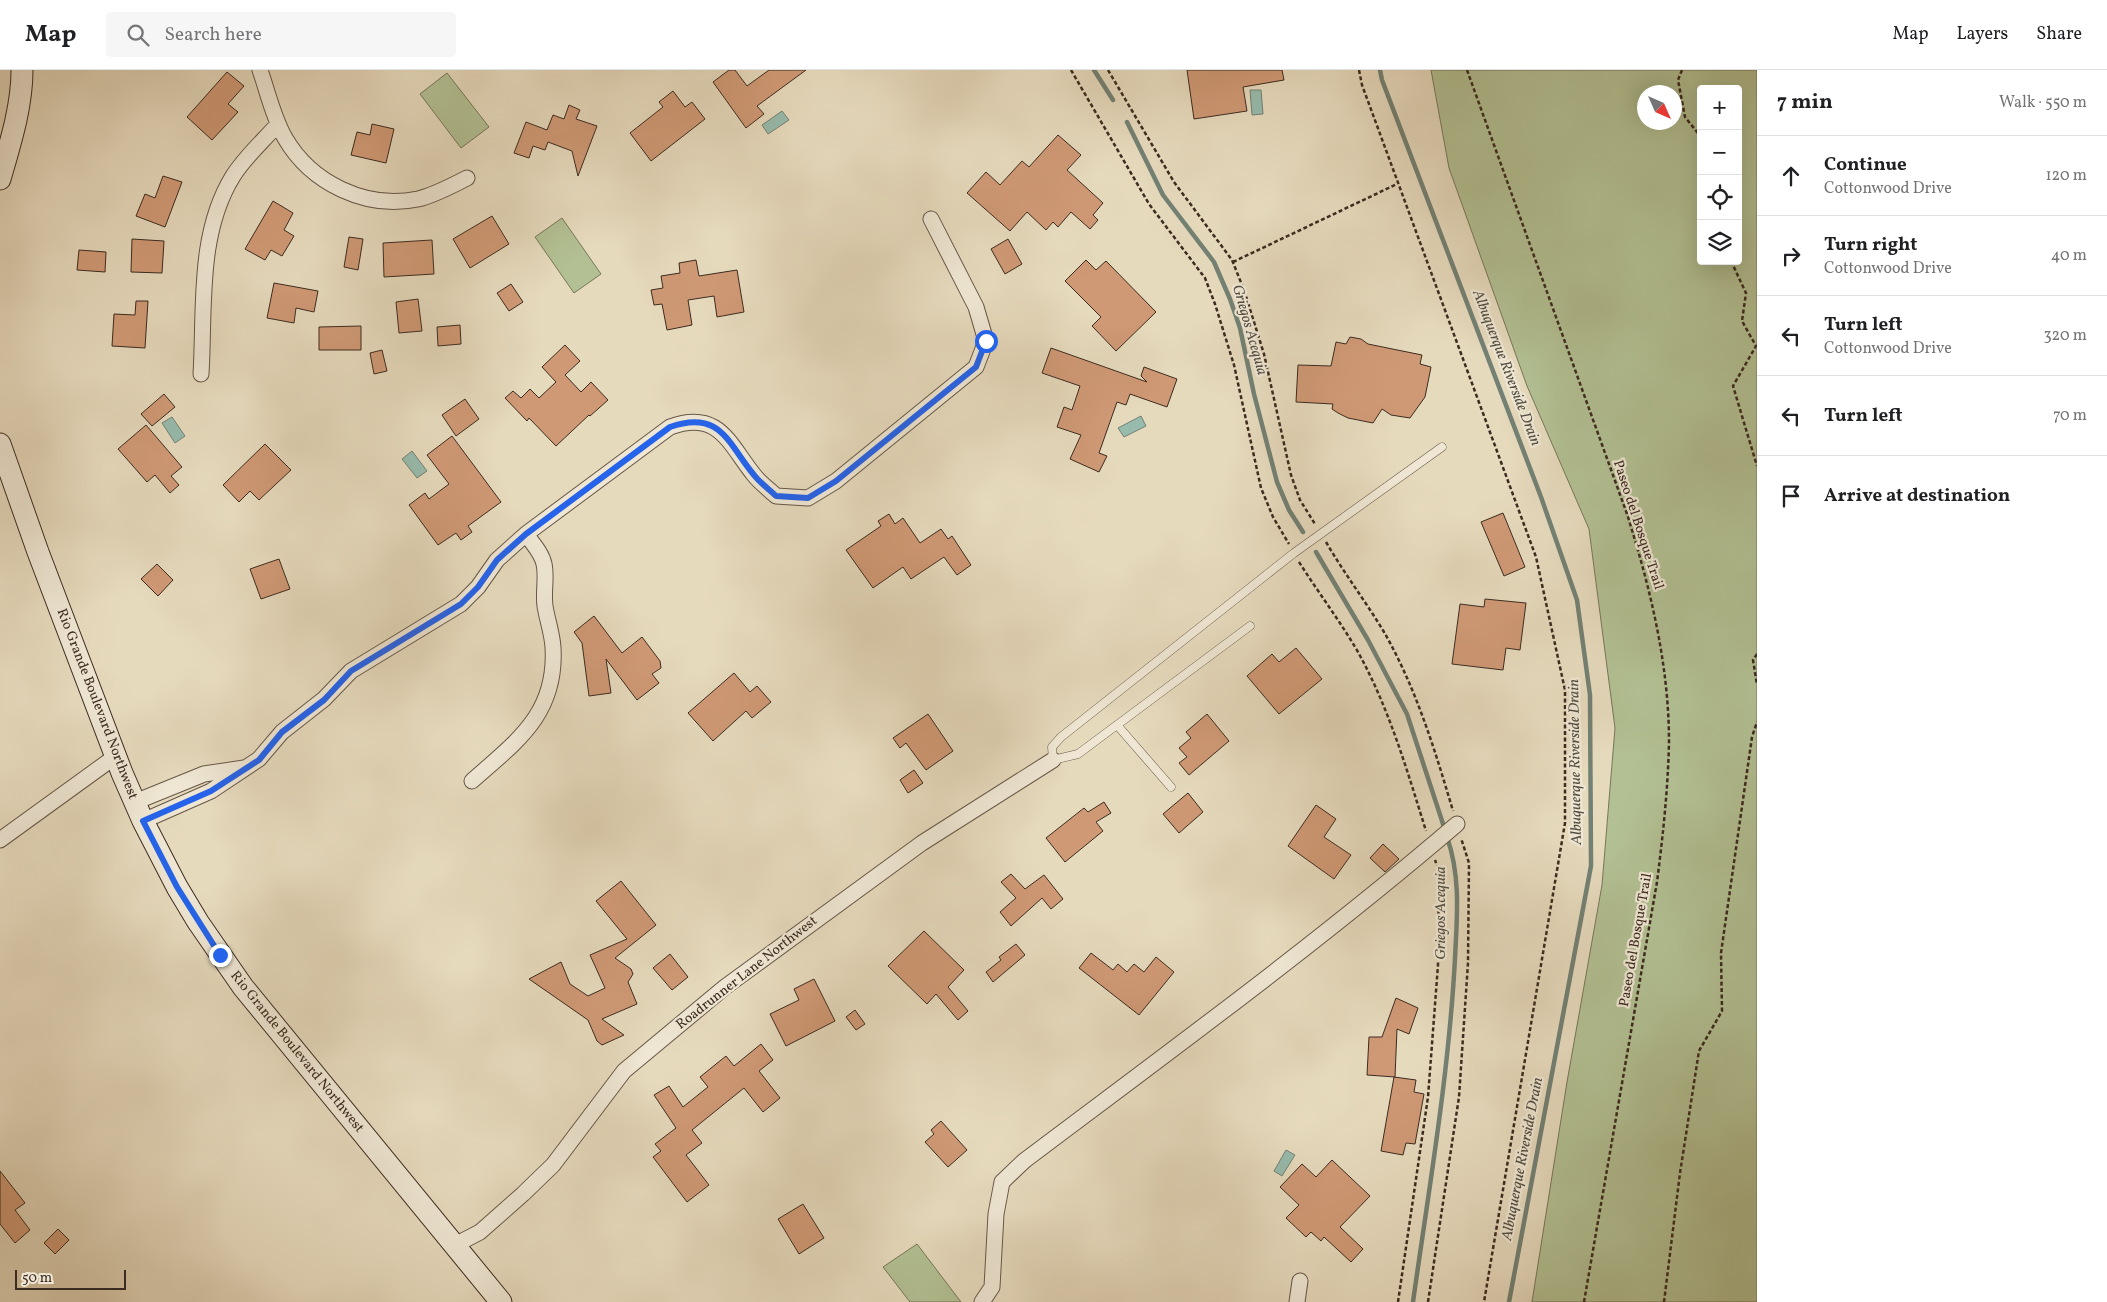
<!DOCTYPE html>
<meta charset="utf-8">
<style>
body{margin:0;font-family:Vollkorn,serif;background:#f6f6f6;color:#202124}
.controls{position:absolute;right:15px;top:15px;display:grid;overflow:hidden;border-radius:5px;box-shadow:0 5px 20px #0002}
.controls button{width:45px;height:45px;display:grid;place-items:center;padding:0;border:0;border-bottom:1px solid #e0e0e0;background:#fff;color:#202124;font:25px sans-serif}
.compass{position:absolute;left:1637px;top:15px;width:45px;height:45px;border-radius:50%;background:#fff;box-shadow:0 5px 20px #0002;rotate:135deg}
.scale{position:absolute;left:15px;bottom:12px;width:111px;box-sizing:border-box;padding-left:5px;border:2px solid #3c2b20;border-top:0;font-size:14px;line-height:18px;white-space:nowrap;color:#3c2b20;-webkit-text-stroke:4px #efe7d4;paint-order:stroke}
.stop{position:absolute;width:15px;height:15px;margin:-11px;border:4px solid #2563eb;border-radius:50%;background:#fff}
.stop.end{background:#2563eb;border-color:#fff;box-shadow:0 1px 5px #0008}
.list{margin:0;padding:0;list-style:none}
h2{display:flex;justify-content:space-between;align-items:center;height:65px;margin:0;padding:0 20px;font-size:21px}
h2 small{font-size:16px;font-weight:400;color:#757577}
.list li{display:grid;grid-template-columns:32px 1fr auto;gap:15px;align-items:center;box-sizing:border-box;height:80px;padding:0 20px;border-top:1px solid #e0e0e0}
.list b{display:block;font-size:19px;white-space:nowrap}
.list p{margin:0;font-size:16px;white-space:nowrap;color:#757577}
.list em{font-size:16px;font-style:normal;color:#757577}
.icon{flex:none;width:28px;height:28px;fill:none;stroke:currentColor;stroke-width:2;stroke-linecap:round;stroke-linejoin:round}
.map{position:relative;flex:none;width:1757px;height:1232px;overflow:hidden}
header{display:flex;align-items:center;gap:30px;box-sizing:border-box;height:70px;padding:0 25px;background:#fff;border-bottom:1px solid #e0e0e0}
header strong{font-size:24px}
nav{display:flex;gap:28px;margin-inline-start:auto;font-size:18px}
.search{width:350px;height:45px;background:#f6f6f6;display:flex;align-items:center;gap:12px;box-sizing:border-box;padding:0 18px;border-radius:5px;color:#757577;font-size:19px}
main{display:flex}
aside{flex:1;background:#fff}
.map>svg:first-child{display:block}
</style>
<header>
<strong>Map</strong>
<div class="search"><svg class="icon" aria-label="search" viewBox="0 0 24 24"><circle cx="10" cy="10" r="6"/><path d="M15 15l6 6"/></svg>Search here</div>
<nav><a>Map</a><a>Layers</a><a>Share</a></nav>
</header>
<main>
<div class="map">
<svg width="1757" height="1232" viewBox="0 0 1757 1232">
<rect width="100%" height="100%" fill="#e6dabd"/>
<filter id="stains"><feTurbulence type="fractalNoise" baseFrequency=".004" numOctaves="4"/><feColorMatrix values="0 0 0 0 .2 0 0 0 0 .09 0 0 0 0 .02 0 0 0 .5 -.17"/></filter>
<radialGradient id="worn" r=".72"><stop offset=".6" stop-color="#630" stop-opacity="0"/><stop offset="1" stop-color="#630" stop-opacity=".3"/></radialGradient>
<path fill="#b2c093" stroke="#77765a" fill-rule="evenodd" d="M1431,0H1757V1232H1532L1567,1012L1602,815L1615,658L1589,459L1527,316L1449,98ZM1701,19H1738V191H1701ZM1674,22V52H1644V22Z
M447,3L489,57L461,78L420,24Z
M562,148L601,204L574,223L535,167Z
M917,1174L961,1232H910L883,1197Z"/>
<path fill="#97bbac" stroke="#738174" d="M1250,20H1261L1263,44L1252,45Z
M782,41L789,50L768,64L762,55Z
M1141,346L1146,356L1124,367L1118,358Z
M172,347L185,366L175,373L162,353Z
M412,381L427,401L417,408L402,389Z
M1286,1080L1295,1085L1282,1106L1274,1101Z"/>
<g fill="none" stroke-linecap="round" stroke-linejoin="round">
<path stroke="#738174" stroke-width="4.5" d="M1094,0L1113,30
M1380,0L1382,10L1541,427L1577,530L1590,625L1591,796L1509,1232
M1127,52L1163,125L1214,192L1230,229L1240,258L1254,324L1277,412L1289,440L1303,462
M1316,482L1368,570L1407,644L1445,760
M1413,1232C1429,1118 1449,1003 1455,888C1457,847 1461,807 1447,767"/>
</g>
<path fill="#cf9975" stroke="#3c2b20" d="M729,0H735L747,16L769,0H806L757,36L764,44L746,58L713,12Z
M1187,0H1282L1284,10L1243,17L1247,41L1194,49Z
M227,2L244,16L228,34L238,42L212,70L187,47Z
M673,21L685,37L692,32L705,49L651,91L630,63L663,37L659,32Z
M569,35L580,40L576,49L597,56L578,106L572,81L548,72L545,80L533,76L529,88L514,83L526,52L547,60L553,45L564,49Z
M372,54L394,59L386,93L351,85L357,62L370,65Z
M1058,65L1081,85L1067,100L1103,133L1093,145L1098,150L1090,159L1071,142L1058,157L1053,152L1046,160L1027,142L1010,161L967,123L986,102L1000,115L1022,91L1029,97Z
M163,106L182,112L165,157L136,146L145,124L155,128Z
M273,131L293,143L284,160L294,166L282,186L271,180L265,190L245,179Z
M492,146L509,174L470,198L453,169Z
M349,167L363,169L358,200L344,197Z
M132,169L164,171L162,203L131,202Z
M1008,169L1022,194L1005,204L991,179Z
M432,170L434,204L384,207L383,173Z
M79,180L106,182L105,202L77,200Z
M696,190L699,206L737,200L744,242L717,247L714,226L688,230L692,255L667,260L662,234L654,235L651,220L663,218L661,206L680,203L679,193Z
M1086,190L1096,200L1106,191L1156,242L1116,281L1092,256L1101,247L1065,211Z
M274,213L318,221L314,242L296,238L294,253L267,248Z
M511,214L523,232L509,241L497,223Z
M418,229L422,261L399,263L396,232Z
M136,231H148L145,278L112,276L114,244L135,245Z
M460,255L461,274L438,276L437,257Z
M361,256V280H319V257Z
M1350,267L1361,269L1368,274L1422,285L1420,294L1431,297L1425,327L1410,348L1391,345L1382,339L1373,353L1348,348L1338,343L1332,339L1333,334L1296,332L1298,295L1331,296L1336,272L1346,274Z
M565,275L580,291L565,305L581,322L591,312L608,330L590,346L589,345L556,376L529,348L527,351L505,328L513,321L521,328L530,319L539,328L556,312L542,297Z
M1051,278L1147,312L1141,306L1144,297L1177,309L1167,337L1130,324L1126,335L1117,332L1099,383L1107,386L1099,402L1070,389L1081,365L1057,357L1064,337L1072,340L1080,316L1042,303Z
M382,280L387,301L374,304L370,283Z
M164,324L175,337L152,356L141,344Z
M465,329L479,349L456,366L442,345Z
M146,355L182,397L171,406L179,415L170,423L155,405L147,412L118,379Z
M452,366L501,432L468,456L472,462L461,470L456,463L438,475L409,435L425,423L429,429L449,414L427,385Z
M265,374L291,400L259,430L250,421L239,432L223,415Z
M1503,443L1525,497L1504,506L1481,452Z
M889,444L895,454L903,448L920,473L941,459L948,469L952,466L971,495L957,505L944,487L911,509L903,497L873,518L846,480L881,456L878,451Z
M279,489L290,519L261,529L250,499Z
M157,494L173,510L158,526L141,509Z
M1485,529L1526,533L1520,580L1506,578L1503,600L1452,594L1460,534L1484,537Z
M594,546L622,583L642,567L660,591L661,598L652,604L659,613L637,630L606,589L611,623L589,626L582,573L574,562Z
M1296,578L1322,609L1279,644L1247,606L1272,584L1279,592Z
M734,603L750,622L757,616L771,632L752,648L746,641L713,671L688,643Z
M928,644L953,681L926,700L906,673L900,678L893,668Z
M1207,644L1229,671L1189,705L1179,693L1187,687L1179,678L1191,668L1186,662Z
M914,700L923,713L908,723L900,710Z
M1188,723L1203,742L1179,763L1163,744Z
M1104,732L1111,743L1096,752L1103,761L1065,792L1046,768L1084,738L1088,742Z
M1316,735L1336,749L1324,767L1351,785L1334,809L1288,776Z
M1383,774L1399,789L1385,802L1370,788Z
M1011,804L1025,819L1044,805L1063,829L1051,839L1042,828L1011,856L1000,842L1016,828L1001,812Z
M621,811L656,855L615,888L631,899L633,904L628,912L637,934L602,949L624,965L602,975L597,971L588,950L529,909L561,892L570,914L588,926L605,918L590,885L627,869L596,831Z
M924,861L964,900L948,917L968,941L958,950L936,924L927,934L888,896Z
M1016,874L1025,885L993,912L986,902L1001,890L999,887Z
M1091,883L1113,900L1118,894L1127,902L1134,894L1144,902L1156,887L1174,902L1139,945L1079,898Z
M670,884L688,907L672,920L653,898Z
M814,909L835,951L786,976L770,944L799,930L794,919Z
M1396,928L1418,938L1409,964L1397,959L1395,1007L1367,1005L1369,967H1382Z
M855,940L865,954L856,960L846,947Z
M761,974L773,990L759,1001L780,1028L763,1042L744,1018L692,1060L702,1073L686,1085L709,1115L687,1132L653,1087L661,1081L655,1074L676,1058L654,1025L669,1016L683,1037L708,1017L700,1007L726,986L734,996Z
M1394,1007L1416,1010L1414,1022L1424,1024L1415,1074L1406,1073L1403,1085L1381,1081Z
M941,1051L967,1080L948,1097L925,1072L934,1064L931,1060Z
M1332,1090L1370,1126L1340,1157L1363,1179L1351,1192L1324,1167L1321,1171L1311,1162L1306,1167L1286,1148L1299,1135L1280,1117L1302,1094L1316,1107Z
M0,1101L25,1133L15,1140L30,1160L15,1173L0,1154Z
M803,1134L824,1168L799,1184L778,1149Z
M58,1159L69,1170L55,1184L44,1173Z"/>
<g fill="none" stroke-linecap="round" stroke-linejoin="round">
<g stroke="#665747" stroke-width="9">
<path id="lane" d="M1250,556L1078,684L1053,690L1052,677L1061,667L1294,483L1442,377
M1117,655L1171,717"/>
</g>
<g stroke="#665747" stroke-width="17">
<path id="street" d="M260,0C268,23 273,47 285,68C311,113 366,140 418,129C435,125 451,116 467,108
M201,304C205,239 197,164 233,106C245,87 263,71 278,54
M472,711C517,671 557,644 553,577C552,563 547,549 545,536C543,522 547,507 544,494C542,483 532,473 526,464
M135,732L204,704L244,698
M143,751L211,721L259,689L282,662L324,629L351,601L461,534L478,517L497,490L526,464L670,357C719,339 729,374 754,405C760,413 769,419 776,426L808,428L836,411L976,297L986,271L976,237L931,149
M0,770L116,686
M455,1175L480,1162L523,1124L553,1095L624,1001L725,917L922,773L1053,690
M982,1232L992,1217L996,1144L1002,1112L1024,1091C1170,981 1318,873 1457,754
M1297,1232L1300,1211"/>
</g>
<g stroke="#3c2b20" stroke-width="23">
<path id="secondary" d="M0,109C10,74 22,37 22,0
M0,374L38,482L122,703L143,751L177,817L198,852L243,917L501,1232"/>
</g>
<path stroke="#3c2b20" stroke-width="2.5" stroke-dasharray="4 2.5" stroke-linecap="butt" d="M1071,0L1149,134L1205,208L1215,234L1234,295L1261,418L1273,447L1289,474
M1108,0L1174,112L1232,190L1244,220L1264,284L1291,405L1300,430L1315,454
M1359,0L1362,15L1536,487L1565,620V753L1484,1232
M1467,0L1627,444C1650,517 1669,594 1669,672C1668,719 1663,765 1657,812L1584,1232
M1682,0L1678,10L1685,47L1701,67
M1731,191L1746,223L1742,251L1756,276L1733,316L1757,396
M1233,192L1397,114
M1326,472C1344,503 1366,532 1384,562C1416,618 1435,680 1453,741
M1299,492C1318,522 1340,551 1358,582C1389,638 1407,700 1426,761
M1757,584L1753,590L1757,615
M1398,1232L1428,1027L1438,895L1439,801L1435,790
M1428,1232L1459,1027L1468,893L1469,793L1461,768
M1664,1232L1680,1103L1699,981L1722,941L1721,883L1752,667L1757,652"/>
<use href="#lane" stroke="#efe7d4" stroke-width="8"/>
<use href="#street" stroke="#efe7d4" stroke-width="15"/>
<use href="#secondary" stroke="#efe7d4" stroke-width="21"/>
</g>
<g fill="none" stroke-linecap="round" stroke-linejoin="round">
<path stroke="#2563eb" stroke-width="6" d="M220,885L177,817L143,751L211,721L259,690L282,662L324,630L351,601L461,534L478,517L497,490L526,464L670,357C721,339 728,374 754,405C760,413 769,419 776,426L808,428L836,411L976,297L986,271"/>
</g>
<g text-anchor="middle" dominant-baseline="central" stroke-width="4.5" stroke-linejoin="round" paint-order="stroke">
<g font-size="14" fill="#3c2b20" stroke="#efe7d4">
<text transform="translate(1638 455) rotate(72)">Paseo del Bosque Trail</text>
<text transform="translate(97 634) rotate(69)">Rio Grande Boulevard Northwest</text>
<text transform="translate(1636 870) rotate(-80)">Paseo del Bosque Trail</text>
<text transform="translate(747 903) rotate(-38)">Roadrunner Lane Northwest</text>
<text transform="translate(297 982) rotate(51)">Rio Grande Boulevard Northwest</text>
</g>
<g font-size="15" font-style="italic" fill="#534f43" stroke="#efe7d4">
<text transform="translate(1249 260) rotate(74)">Griegos Acequia</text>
<text transform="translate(1506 298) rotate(69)">Albuquerque Riverside Drain</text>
<text transform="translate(1576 692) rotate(-91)">Albuquerque Riverside Drain</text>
<text transform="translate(1441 843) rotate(-90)">Griegos Acequia</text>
<text transform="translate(1523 1089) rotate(-79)">Albuquerque Riverside Drain</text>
</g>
</g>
<rect width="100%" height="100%" filter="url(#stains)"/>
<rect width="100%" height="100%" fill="url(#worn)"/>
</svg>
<div class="controls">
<button>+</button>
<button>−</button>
<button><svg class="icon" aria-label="locate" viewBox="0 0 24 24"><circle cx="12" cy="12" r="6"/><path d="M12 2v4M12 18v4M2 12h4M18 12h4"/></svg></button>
<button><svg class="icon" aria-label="layers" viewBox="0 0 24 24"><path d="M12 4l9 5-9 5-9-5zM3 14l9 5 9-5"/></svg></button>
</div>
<svg class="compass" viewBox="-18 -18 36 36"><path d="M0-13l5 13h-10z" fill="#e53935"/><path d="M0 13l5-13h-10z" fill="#757577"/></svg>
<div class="scale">50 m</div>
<div class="stop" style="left:986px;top:271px"></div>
<div class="stop end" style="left:220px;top:885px"></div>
</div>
<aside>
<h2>7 min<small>Walk · 550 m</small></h2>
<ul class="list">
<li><svg class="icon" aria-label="ahead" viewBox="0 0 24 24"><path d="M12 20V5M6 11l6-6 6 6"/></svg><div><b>Continue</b><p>Cottonwood Drive</p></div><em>120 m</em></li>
<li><svg class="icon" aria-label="right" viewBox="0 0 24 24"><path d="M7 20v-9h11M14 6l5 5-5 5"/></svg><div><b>Turn right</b><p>Cottonwood Drive</p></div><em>40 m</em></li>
<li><svg class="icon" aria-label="left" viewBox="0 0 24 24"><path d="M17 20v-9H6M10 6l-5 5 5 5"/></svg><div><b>Turn left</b><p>Cottonwood Drive</p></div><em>320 m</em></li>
<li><svg class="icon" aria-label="left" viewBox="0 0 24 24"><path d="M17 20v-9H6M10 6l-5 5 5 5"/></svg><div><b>Turn left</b></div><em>70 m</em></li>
<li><svg class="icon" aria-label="arrive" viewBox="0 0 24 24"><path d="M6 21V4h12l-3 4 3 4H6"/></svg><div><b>Arrive at destination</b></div></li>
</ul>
</aside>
</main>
